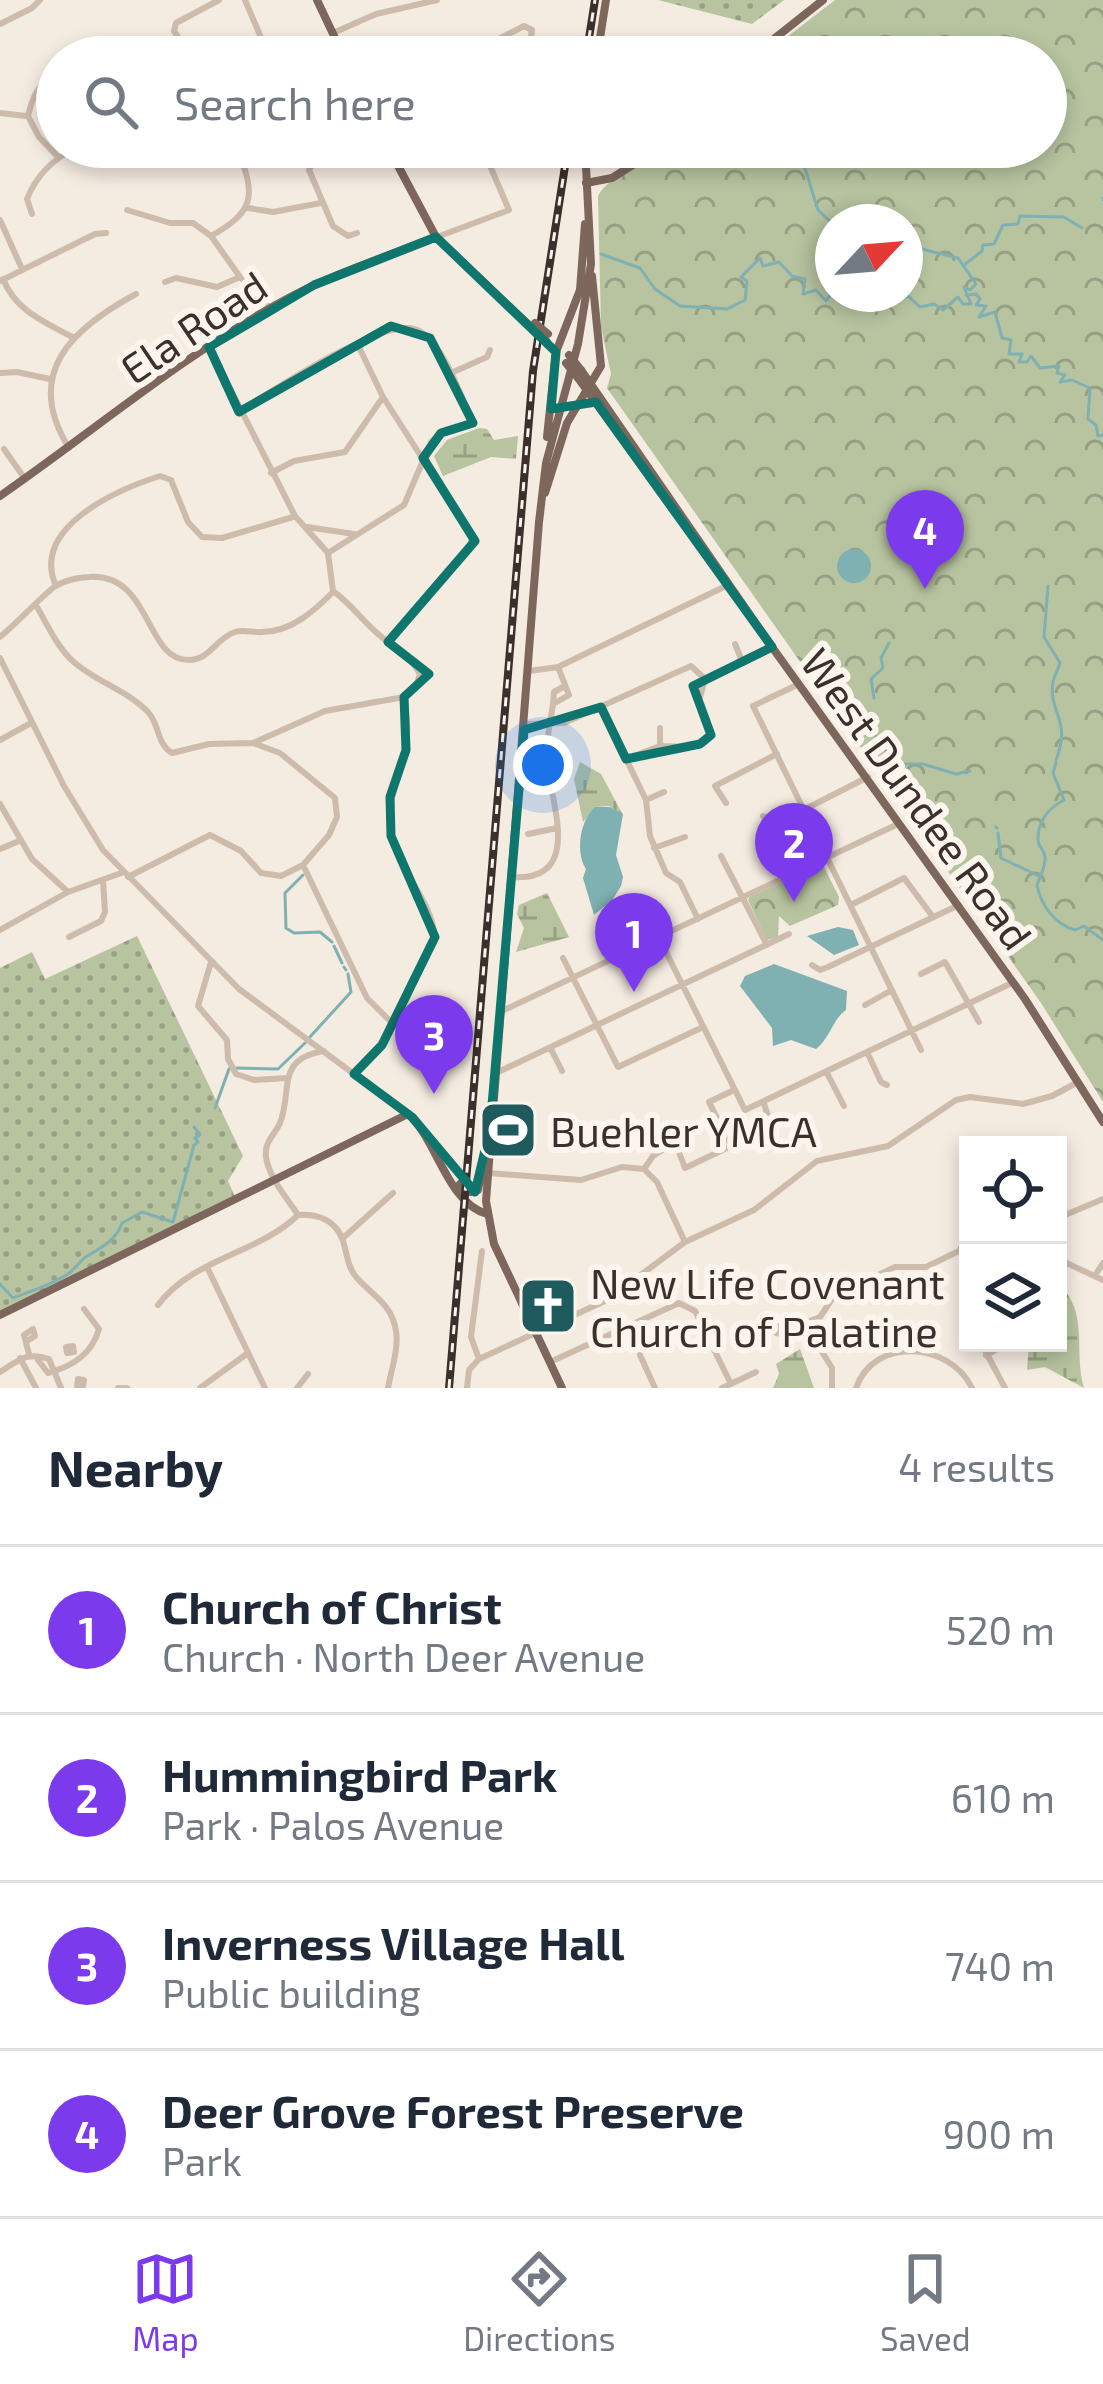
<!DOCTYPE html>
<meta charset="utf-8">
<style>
body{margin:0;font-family:"Exo 2",sans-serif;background:#f6f6f7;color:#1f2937}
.controls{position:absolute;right:36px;bottom:36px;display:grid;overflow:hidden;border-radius:0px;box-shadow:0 6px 18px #0003}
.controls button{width:108px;height:108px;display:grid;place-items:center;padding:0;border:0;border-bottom:3px solid #e0e1e3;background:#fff;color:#1f2937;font:60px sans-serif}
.compass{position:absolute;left:815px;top:204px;width:108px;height:108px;border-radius:50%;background:#fff;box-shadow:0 6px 18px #0003;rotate:64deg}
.you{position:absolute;left:543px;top:765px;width:42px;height:42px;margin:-30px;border:9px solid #fff;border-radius:50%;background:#1a73e8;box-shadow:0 0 0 18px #1a73e833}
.badge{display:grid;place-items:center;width:78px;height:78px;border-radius:50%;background:#7c3aed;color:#fff;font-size:39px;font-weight:700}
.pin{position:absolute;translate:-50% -99px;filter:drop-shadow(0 3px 6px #0008)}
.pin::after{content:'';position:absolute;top:63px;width:42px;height:36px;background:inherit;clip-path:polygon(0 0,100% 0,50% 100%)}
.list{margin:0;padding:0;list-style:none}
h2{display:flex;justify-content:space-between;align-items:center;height:156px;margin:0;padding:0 48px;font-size:51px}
h2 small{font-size:39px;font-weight:400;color:#747a83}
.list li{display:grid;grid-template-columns:78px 1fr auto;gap:36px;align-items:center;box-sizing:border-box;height:168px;padding:0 48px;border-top:3px solid #e0e1e3}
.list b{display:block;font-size:45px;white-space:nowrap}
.list p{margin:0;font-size:39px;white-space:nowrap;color:#747a83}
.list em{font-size:39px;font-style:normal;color:#747a83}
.icon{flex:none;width:66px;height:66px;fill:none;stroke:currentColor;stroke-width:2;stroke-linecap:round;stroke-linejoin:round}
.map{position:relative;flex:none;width:1103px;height:1388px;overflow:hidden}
.search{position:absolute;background:#fff;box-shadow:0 6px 18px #0003;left:36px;right:36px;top:36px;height:132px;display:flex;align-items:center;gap:30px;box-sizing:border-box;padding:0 42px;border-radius:66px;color:#747a83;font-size:45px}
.sheet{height:828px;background:#fff}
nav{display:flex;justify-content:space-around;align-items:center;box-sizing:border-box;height:168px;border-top:3px solid #e0e1e3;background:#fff;font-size:33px;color:#747a83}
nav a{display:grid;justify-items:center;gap:6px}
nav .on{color:#7c3aed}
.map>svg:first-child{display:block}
</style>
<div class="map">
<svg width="1103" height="1388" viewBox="0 0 1103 1388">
<defs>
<pattern id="grass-dots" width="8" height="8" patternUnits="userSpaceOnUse" patternTransform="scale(3)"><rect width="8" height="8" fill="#b8c4a0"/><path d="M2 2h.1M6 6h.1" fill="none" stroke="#97a083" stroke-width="1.8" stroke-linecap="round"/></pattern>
<pattern id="wetland-marsh" width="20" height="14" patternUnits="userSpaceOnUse" patternTransform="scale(3)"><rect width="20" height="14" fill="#b8c4a0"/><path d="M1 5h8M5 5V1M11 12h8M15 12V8" fill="none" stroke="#97a083"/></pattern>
<pattern id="park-crowns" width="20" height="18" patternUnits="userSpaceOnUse" patternTransform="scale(3)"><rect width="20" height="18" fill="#b8c4a0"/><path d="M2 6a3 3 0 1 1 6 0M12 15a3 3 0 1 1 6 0" fill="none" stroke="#97a083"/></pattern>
</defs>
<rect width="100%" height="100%" fill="#f4ebe1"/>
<path fill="url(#grass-dots)" d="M658,0H784L752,24Z
M137,936L243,1156L228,1181L235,1197L0,1312V968L32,952L45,979Z"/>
<path fill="url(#wetland-marsh)" d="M479,428L487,429L494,440L518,436L516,459L491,457L443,476L434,456L447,440Z
M580,762L601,774L623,815L609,806L596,807L583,822L574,779Z
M547,893L569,937L516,952L524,928L517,914L519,905Z
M1058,1283C1090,1313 1073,1351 1084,1388L1045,1367L1027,1370L1029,1343H1058Z
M800,1349L814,1388H773L779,1374L776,1364Z"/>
<path fill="url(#park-crowns)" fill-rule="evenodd" d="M835,0H1103V1102L1041,1003L607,388L611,374L601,327L598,196C610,174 645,164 664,147H1046V57H761ZM833,222H905V294H833Z
M822,863L839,897L838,905L790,926L779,916L778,937L767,940L748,900L750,897Z"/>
<path fill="#7fb0b2" d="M837 566a17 17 0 1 1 34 0a17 17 0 1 1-34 0Z
M595,807H610L623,814L616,855L623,877L621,886L613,899L594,915L583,878L586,869C575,852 580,820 595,807Z
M838,927L853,930L859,945L834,955L807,936Z
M774,964L847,991L846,1010C832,1020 831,1037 816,1049L791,1040L773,1046L772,1028L740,986L745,976Z"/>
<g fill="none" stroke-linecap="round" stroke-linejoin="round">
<path stroke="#7fb0b2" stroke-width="3" d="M803,162L818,210L833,224
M1103,198V200
M601,254L640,268L655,289L680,306L727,309L745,300L747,281L741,277L760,258L763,266L779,262L792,276L805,279L803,294L816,290L826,301L833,291
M964,265L982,251L983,245L994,244L1003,225L1018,224L1020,216L1064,217L1082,228
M840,294L848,298L871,296L874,304L883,300V294
M889,294H892
M899,294L898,299L908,296L920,307L934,304L943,310L958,297L963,304H971L964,287L970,290L976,284L958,258L905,245
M966,295L976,294L980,299L976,305L986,306L979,317L995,312L1002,338L1011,340L1009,354H1022L1019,362H1027L1031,356L1040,368L1059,366L1057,373L1065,375L1060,382L1072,380L1090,388L1088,419L1096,425L1098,436L1103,435
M1048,586L1044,637L1060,663C1058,670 1054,676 1053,682C1048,713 1072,719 1056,760
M874,698L871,679L883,668L881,658L889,643
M872,731L895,764H923L956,774L970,771
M1056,763L1053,773L1064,800C1049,808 1038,821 1038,839C1038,849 1044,847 1045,857C1046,866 1039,879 1037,885C1041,906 1055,924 1075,930L1084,926L1103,940
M996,827L997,828
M998,833L1001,858L1039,876
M303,875L285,893L286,928L294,933L320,932L332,942
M334,946L342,963
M344,967L346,970
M309,1038L351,992L348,974
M236,1068L278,1069L305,1043
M215,1108L229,1069
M0,1284L13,1298C31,1291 51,1285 68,1274C76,1269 80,1259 89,1255C101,1248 117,1239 122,1223L142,1212L173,1222L194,1145L198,1142L195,1138L200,1135L194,1127"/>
<path stroke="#cdbbac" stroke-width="6" d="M245,0L262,40L259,57
M0,24L32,8L40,0
M333,33L376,14L437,0
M682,54L683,57
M105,57L114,53L124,57
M191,57L174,31L176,23L219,0
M464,57L524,26L532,30L528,57
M57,75C39,80 32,99 28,116L39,137L58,157
M0,113L26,116
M314,161L309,170L333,226L348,236L357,233
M248,208L273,212L321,203
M127,210L170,223H193L211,236L240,277L270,308
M32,214L27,199C37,174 53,160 76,147
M0,220L22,269
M211,236C254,212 257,196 237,149L230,147
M437,237L509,210L482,147
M3,279C16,311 43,321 72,337
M0,281L95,234L106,233
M165,282L176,278L217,287L240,277
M358,345L383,397L472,536L470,547L388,642
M209,347L295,516L328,553L333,591C350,603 361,619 377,633C392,647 410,655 420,674L416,686L404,697C407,716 409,734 405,753C398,782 385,804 391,835C399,873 431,898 435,937L382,1045L354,1074
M0,373L17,372L50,379
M451,373L487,357L490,350
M239,412C271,391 383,318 415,329C441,337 463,399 472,423L441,433L431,442L404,505L328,553
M69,448C23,374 71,329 136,294
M4,449L25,479
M271,473L294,461L345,452L383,397
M307,527L354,534
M56,586C30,528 116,490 160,476L171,480L188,522L202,537L222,538L293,517
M37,607C48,626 58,649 75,663C97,682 128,691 148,712C160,725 156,743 172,753L209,744L253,743L325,711L404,697
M0,637C17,623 39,599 54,587C63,581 79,577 89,577C152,573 144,660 189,660C210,660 216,638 235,632C244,629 253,633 262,632C291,632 314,611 333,592
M735,644L742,661
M0,658L64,786L103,850L239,989L408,1114
M529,671L558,667L728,585
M799,684L753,706L921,1050
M553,704L554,692L565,686
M601,707L646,800L650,836L666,873L680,882L698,919
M524,724L564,723L691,666L705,679L771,648
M660,728V746
M0,740L31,723
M626,759L660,746L692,747L711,735L699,701L705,679
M646,800L664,792
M726,803L715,786L777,754
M0,804L32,859L68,892
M763,816L776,824L868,777
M528,834L557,828
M654,848L685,837
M0,849L19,841
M721,856L767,945
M303,865L367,998L391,1022
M128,877L210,835L241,851L261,873L281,876L303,865L329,835L337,817L335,798L280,753L253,743
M510,877C581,883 554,811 548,770C544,749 550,724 553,704L569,695L558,667
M851,905L904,878L933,917
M645,910L745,1110L1014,982
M0,930L68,892L124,872
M69,937L101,921L105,912L103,881
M563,958L618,1067L701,1028
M211,962L198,1006L227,1040L228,1059L236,1074L254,1080L287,1078
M812,965L820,970L828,967L959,905
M921,974L945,962L979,1022
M865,1005L892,990
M500,1012L898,824
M551,1049L562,1071
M324,1051C275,1059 293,1090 280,1123C274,1136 264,1142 266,1157C269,1178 287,1198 298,1215C311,1214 325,1217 334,1226C349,1240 343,1263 357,1278C373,1296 392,1304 396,1331C399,1348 391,1371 388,1388
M868,1054L881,1082L887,1085
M496,1073L789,934
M827,1073L844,1106
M764,1104L771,1125
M644,1169L653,1156L675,1142L685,1168L731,1146L709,1102L732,1091
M488,1173L581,1180L622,1167L644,1169L657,1182L685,1242
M1058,1218L1103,1199
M343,1238L393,1193
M1058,1259L1103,1280
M207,1267L265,1388
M1096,1274L1103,1263
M964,1298L968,1300
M158,1305C193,1258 258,1254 298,1215
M777,1326L783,1327V1334L776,1333Z
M784,1331L820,1317L834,1296L895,1267H926L959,1251L968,1236
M27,1341L35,1336L33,1329L24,1335L29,1354
M981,1343L1005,1388
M73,1346L74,1352L67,1353L66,1347Z
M819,1347L832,1368V1388
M640,1355L655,1388
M986,1355L1003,1346
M20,1358L36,1388
M479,1359L607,1300L685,1242L754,1210L817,1161L888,1146L956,1100L970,1097L1023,1104L1052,1096L1078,1082
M479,1359L471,1337L482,1251
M38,1360L48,1373C73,1366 92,1354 99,1329L84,1309
M550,1362L679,1303L695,1311L731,1384
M0,1372C18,1361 27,1351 49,1359L61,1388
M78,1379L84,1380L83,1387L77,1386Z
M118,1388H127
M200,1388L248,1353
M297,1388L308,1374
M467,1388L469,1370L479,1359
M722,1388L756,1372
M856,1388C874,1336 950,1342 972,1388"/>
<path stroke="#7d675c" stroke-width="8" d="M317,0L344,57
M597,57L606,0
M751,57L823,0
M388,147L436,237L534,330
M586,183L612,178L661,147
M581,370L772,647L1025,999L1103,1122
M578,378L662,494
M547,437L556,352L580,290L585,224
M545,493L567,423L601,366L592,276
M0,496C91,433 177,360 274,306C325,276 381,259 436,237
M460,1184L470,1192L478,1190L488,1136
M0,1315L408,1114C437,1139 447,1203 487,1214
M562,1388L494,1244L486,1201L539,522L546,463L578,344L591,264L585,147"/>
<g stroke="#3b302b" stroke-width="8">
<path id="rail" d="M586,57L595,0
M449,1388L533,371L568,147"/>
</g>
<use href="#rail" stroke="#fbf5ee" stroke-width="3" stroke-dasharray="9" stroke-linecap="butt"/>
<path stroke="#7d675c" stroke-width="8" d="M535,323L548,334
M534,330L547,342
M569,355L581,370
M566,363L578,378"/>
</g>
<path fill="none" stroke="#0f766e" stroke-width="9" stroke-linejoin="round" d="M436,237L556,352L551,409L596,402L772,647L693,686L711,735L700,744L626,759L601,707L524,730L490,1129L475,1192L412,1117L354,1074L382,1045L435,937L391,836L390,797L406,750L404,697L429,674L388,642L475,541L423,458L441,433L473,423L430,338L391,326L239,412L209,347L314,285Z"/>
<defs>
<g id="stadium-square" transform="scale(3)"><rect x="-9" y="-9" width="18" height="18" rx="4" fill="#1f5a5e" stroke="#fbf5ee"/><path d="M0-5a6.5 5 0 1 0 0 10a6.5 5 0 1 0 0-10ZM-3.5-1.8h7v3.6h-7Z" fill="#fff"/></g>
<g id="church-square" transform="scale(3)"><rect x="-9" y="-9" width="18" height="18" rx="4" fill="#1f5a5e" stroke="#fbf5ee"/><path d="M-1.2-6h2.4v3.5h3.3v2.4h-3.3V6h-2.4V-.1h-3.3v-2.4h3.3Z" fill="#fff"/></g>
</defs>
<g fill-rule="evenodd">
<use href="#stadium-square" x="508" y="1130"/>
<use href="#church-square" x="548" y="1306"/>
</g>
<g text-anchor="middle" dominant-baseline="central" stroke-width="12" stroke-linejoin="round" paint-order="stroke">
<g font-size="42" fill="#3b302b" stroke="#fbf5ee">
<text transform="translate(193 326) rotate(-34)">Ela Road</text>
<text transform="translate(918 798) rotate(54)">West Dundee Road</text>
</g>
<g font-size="42" fill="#3b302b" stroke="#fbf5ee" text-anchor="start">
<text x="550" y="1130">Buehler YMCA</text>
<text x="590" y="1282">New Life Covenant<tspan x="590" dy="48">Church of Palatine</tspan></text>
</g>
</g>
</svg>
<div class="controls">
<button><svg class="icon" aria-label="locate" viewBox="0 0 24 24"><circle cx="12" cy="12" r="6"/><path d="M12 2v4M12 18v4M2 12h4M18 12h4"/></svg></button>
<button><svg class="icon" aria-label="layers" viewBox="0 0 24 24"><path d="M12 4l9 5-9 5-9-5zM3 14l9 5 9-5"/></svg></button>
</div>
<svg class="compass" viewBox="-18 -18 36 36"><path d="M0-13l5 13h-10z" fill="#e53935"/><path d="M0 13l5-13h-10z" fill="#747a83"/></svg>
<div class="you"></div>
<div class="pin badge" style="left:634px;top:992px">1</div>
<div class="pin badge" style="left:794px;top:902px">2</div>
<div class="pin badge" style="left:434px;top:1094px">3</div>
<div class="pin badge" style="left:925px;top:589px">4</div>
<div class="search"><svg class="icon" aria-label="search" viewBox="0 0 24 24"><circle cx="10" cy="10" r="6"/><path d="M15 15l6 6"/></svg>Search here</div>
</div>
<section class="sheet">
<h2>Nearby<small>4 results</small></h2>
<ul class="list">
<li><span class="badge">1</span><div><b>Church of Christ</b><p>Church · North Deer Avenue</p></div><em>520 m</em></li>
<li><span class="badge">2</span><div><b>Hummingbird Park</b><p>Park · Palos Avenue</p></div><em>610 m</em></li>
<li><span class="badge">3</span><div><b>Inverness Village Hall</b><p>Public building</p></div><em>740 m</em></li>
<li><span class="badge">4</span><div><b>Deer Grove Forest Preserve</b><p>Park</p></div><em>900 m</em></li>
</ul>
</section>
<nav>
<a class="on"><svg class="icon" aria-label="map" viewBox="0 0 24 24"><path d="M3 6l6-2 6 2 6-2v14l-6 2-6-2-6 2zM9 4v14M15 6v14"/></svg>Map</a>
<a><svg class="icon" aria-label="directions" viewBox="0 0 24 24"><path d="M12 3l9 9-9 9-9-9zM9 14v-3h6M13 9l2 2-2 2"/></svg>Directions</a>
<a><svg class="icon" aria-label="saved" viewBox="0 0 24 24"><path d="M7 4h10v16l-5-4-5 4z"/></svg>Saved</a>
</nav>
